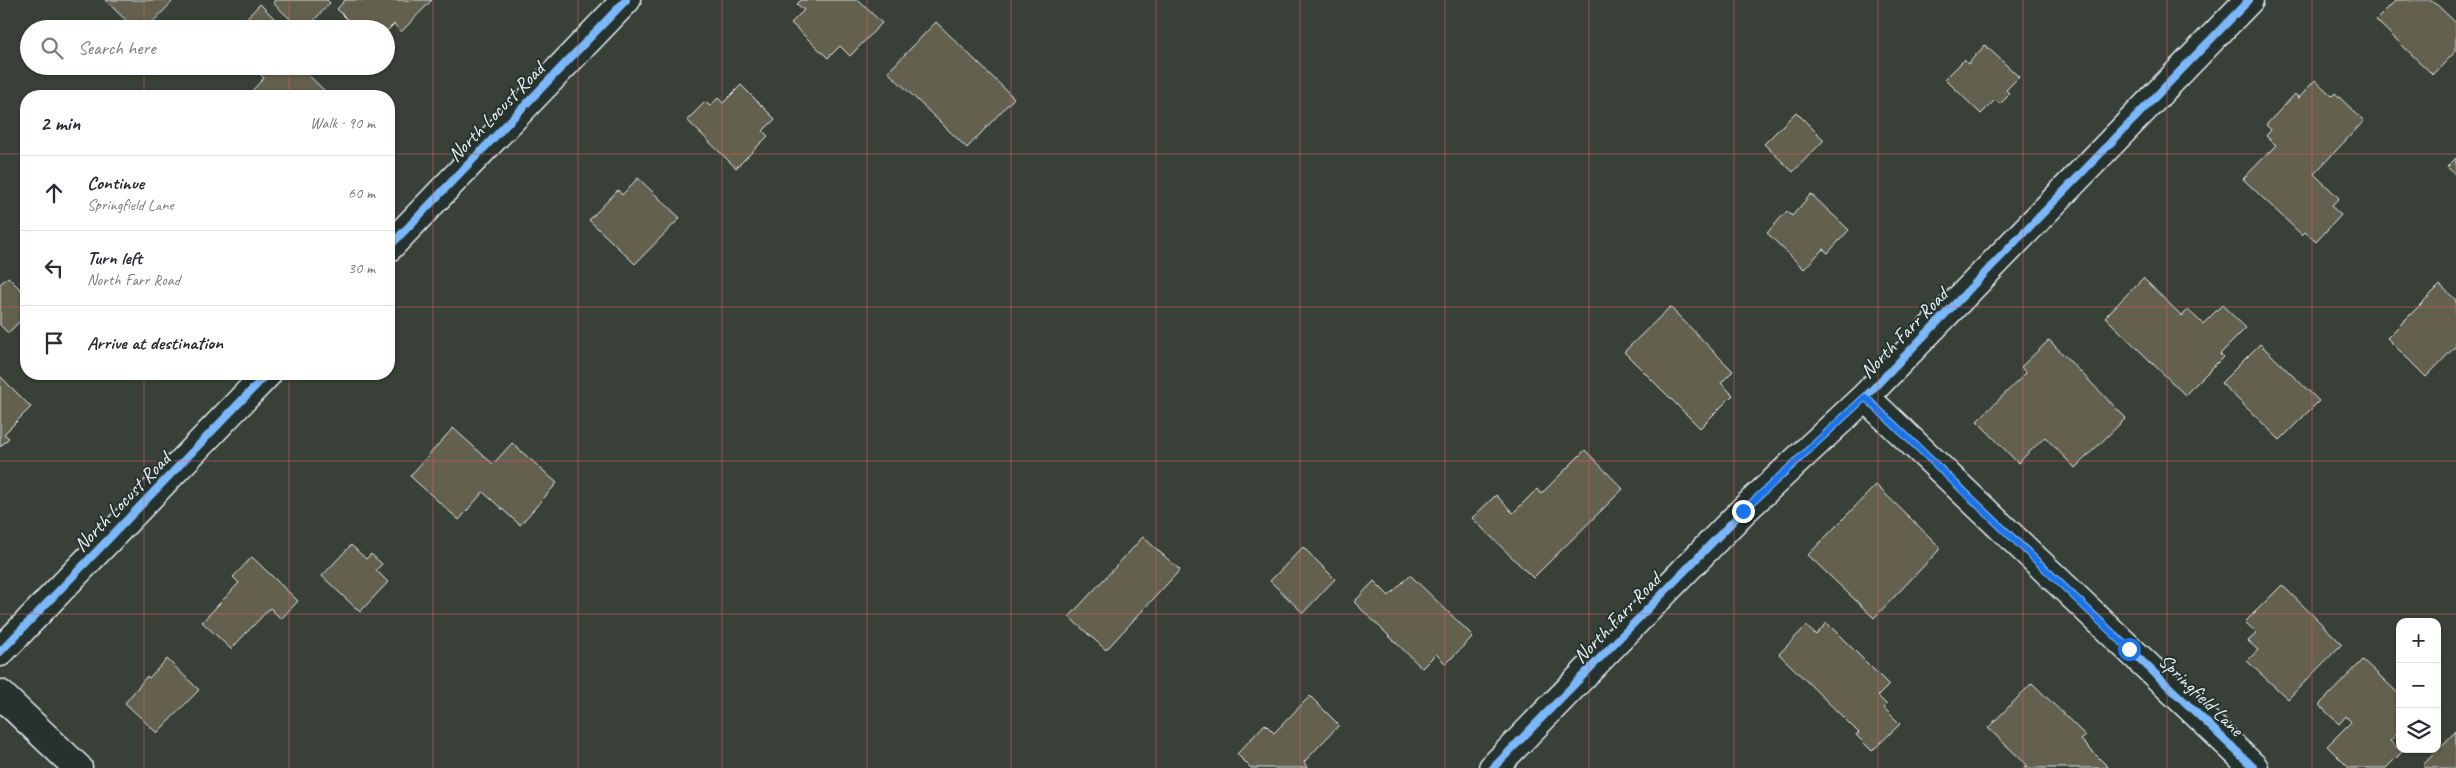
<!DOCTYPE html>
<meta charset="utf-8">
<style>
body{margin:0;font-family:Caveat,sans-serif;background:#f7f7f7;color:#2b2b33}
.controls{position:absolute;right:15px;bottom:15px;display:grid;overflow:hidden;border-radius:10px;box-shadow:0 1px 4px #0004}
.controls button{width:45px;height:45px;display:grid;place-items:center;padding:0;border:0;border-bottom:1px solid #e1e1e2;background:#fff;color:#2b2b33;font:25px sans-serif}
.stop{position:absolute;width:15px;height:15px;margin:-11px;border:4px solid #1a73e8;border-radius:50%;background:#fff}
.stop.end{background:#1a73e8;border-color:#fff;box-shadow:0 1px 5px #0008}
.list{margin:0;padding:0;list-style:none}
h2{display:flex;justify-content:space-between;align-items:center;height:65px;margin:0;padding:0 20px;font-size:21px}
h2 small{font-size:16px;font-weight:400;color:#7c7c81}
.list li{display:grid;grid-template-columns:32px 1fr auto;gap:15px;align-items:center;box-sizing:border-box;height:75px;padding:0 20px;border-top:1px solid #e1e1e2}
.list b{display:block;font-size:19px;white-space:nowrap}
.list p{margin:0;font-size:16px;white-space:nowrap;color:#7c7c81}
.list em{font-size:16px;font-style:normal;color:#7c7c81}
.icon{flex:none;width:28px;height:28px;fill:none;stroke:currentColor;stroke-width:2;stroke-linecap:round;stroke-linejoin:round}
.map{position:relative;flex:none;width:2456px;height:768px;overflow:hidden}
.search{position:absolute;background:#fff;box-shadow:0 1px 4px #0004;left:20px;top:20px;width:375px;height:55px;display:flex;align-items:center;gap:12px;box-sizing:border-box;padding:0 18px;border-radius:28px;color:#7c7c81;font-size:19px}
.panel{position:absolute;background:#fff;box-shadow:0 1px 4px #0004;left:20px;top:90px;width:375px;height:290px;border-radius:20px}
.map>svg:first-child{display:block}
</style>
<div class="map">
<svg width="2456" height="768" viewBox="0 0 2456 768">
<rect width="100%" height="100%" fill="#384037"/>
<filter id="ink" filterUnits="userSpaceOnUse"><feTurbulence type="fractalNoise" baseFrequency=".02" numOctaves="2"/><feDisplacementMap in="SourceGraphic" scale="10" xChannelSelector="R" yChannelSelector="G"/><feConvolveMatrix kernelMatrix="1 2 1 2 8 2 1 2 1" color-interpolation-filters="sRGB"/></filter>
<g filter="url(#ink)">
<path fill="#63604d" stroke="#e8f1f8" d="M105,0H174L146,29H135Z
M275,0H327L330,3L306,29H301L273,3Z
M345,0H432L401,32L394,24L386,32V29H357L337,9Z
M801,0H858L882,23L850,56L840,46L828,58L791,23L804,10L797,4Z
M2396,0H2432L2456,23V51L2433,75L2376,20Z
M260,4L285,29H236Z
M936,22L1014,98L967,148L888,72Z
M1985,45L2019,77L2006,90L2010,94L2000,104L1995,100L1981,114L1945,79L1964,60L1968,64Z
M252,66H299L330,96H247L264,78Z
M2315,80L2332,96L2335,93L2364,121L2314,174L2339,198L2331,206L2341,215L2316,242L2305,232L2302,235L2243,179L2276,145L2266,136L2271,130L2266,125L2295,94L2299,98Z
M741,85L775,119L763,131L768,136L736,168L687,120L705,102L710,106L718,98L723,103Z
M1796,112L1824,140L1793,172L1764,144Z
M2456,158V175L2447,167Z
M638,178L680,218L635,264L589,220L618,190L622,195Z
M1811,194L1849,230L1828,253L1823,249L1804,269L1767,233L1787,211L1792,216Z
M8,277L26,295V315L8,333L0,325V284Z
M2143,278L2182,316L2188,310L2203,324L2222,305L2246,328L2220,354L2223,357L2185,395L2105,317Z
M2440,285L2456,300V346L2426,377L2387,338Z
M1670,307L1733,371L1721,383L1733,395L1700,428L1624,352Z
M2049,340L2126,418L2075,468L2045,437L2018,463L1977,421L2026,373L2021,367Z
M2260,344L2319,401L2280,440L2221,383Z
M0,376L31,407L4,434L9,438L0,447Z
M453,428L493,464L512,443L557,483L520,525L483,492L459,520L410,476Z
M1585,450L1623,489L1533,578L1472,518L1496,495L1513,513L1537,489L1541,494Z
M1876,485L1941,548L1874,618L1808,555Z
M1143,537L1180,570L1106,650L1069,617Z
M351,545L366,559L371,554L382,564L376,570L388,582L360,612L322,576Z
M1303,547L1335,579L1303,613L1270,581Z
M252,557L298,601L281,619L270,608L231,649L202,622L239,583L233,577Z
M1410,575L1473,636L1446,664L1436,654L1422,668L1354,602L1374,581L1389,596Z
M2282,585L2342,644L2288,699L2247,661L2258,650L2248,641L2257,633L2245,622Z
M1827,623L1889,685L1878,696L1887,705L1884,708L1900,724L1872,751L1856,735L1859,733L1779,654L1806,626L1816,635Z
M167,659L199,690L157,733L125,703L147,676L149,678Z
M2363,660L2400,695V731L2390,741L2402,752L2386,768H2349L2327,746L2351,722L2346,716L2339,724L2319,705Z
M2032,683L2086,736L2081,740L2109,768H2024L2027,765L1988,728Z
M1310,696L1339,725L1304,762L1307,768H1251L1237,754L1265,724L1274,733Z
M2456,731V768H2426L2423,765Z"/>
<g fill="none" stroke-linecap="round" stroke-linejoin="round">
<g stroke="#e8f1f8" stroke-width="31">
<path id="minor" d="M389,247L626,0
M1865,397L2254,768
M0,652L267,374
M0,694L78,768
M1493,768L1743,511L1865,397L2249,0"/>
</g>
<use href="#minor" stroke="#26332d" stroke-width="28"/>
<g stroke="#26332d" stroke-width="11">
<path id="cycleway" d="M389,247L626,0
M1865,397L2254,768
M0,652L267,374
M1493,768L1743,511L1865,397L2249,0"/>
</g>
<use href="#cycleway" stroke="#7ab7fb" stroke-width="8"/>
</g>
</g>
<g fill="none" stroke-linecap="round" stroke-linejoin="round" filter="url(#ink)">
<path stroke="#1a73e8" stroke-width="6" d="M1743,511L1865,397L2129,649"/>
</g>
<path fill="none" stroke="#db6466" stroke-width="1" stroke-opacity="0.55" d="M144,0V29M289,0V29M433,0V768M578,0V768M722,0V768M867,0V768M1011,0V768M1156,0V768M1300,0V768M1445,0V768M1589,0V768M1734,0V768M1878,0V768M2023,0V768M2167,0V768M2312,0V768M144,66V96M289,66V96M0,154H26M389,154H2456M0,307H26M389,307H2456M144,374V768M289,374V768M0,461H2456M0,614H2456"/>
<g text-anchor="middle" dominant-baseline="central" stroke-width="4" stroke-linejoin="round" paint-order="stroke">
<g font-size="20" fill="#e8f1f8" stroke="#26332d">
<text transform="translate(496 112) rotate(-46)">North Locust Road</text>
<text transform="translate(1904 333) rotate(-46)">North Farr Road</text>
<text transform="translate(122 502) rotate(-46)">North Locust Road</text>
<text transform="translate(1617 618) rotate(-46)">North Farr Road</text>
<text transform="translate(2201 695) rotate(44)">Springfield Lane</text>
</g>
</g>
</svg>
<div class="controls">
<button>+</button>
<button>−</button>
<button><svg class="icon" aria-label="layers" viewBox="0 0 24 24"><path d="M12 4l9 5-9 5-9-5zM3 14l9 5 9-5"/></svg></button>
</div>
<div class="stop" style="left:2129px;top:649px"></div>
<div class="stop end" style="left:1743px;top:511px"></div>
<div class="search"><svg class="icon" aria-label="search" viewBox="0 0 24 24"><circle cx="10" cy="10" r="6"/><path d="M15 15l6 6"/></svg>Search here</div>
<section class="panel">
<h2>2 min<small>Walk · 90 m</small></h2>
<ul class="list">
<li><svg class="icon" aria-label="ahead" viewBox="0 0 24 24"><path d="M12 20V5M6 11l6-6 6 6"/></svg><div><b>Continue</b><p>Springfield Lane</p></div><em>60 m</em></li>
<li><svg class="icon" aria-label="left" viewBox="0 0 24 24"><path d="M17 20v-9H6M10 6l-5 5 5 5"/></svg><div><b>Turn left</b><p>North Farr Road</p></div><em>30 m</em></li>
<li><svg class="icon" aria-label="arrive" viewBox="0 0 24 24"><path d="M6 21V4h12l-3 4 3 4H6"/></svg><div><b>Arrive at destination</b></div></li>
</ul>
</section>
</div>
